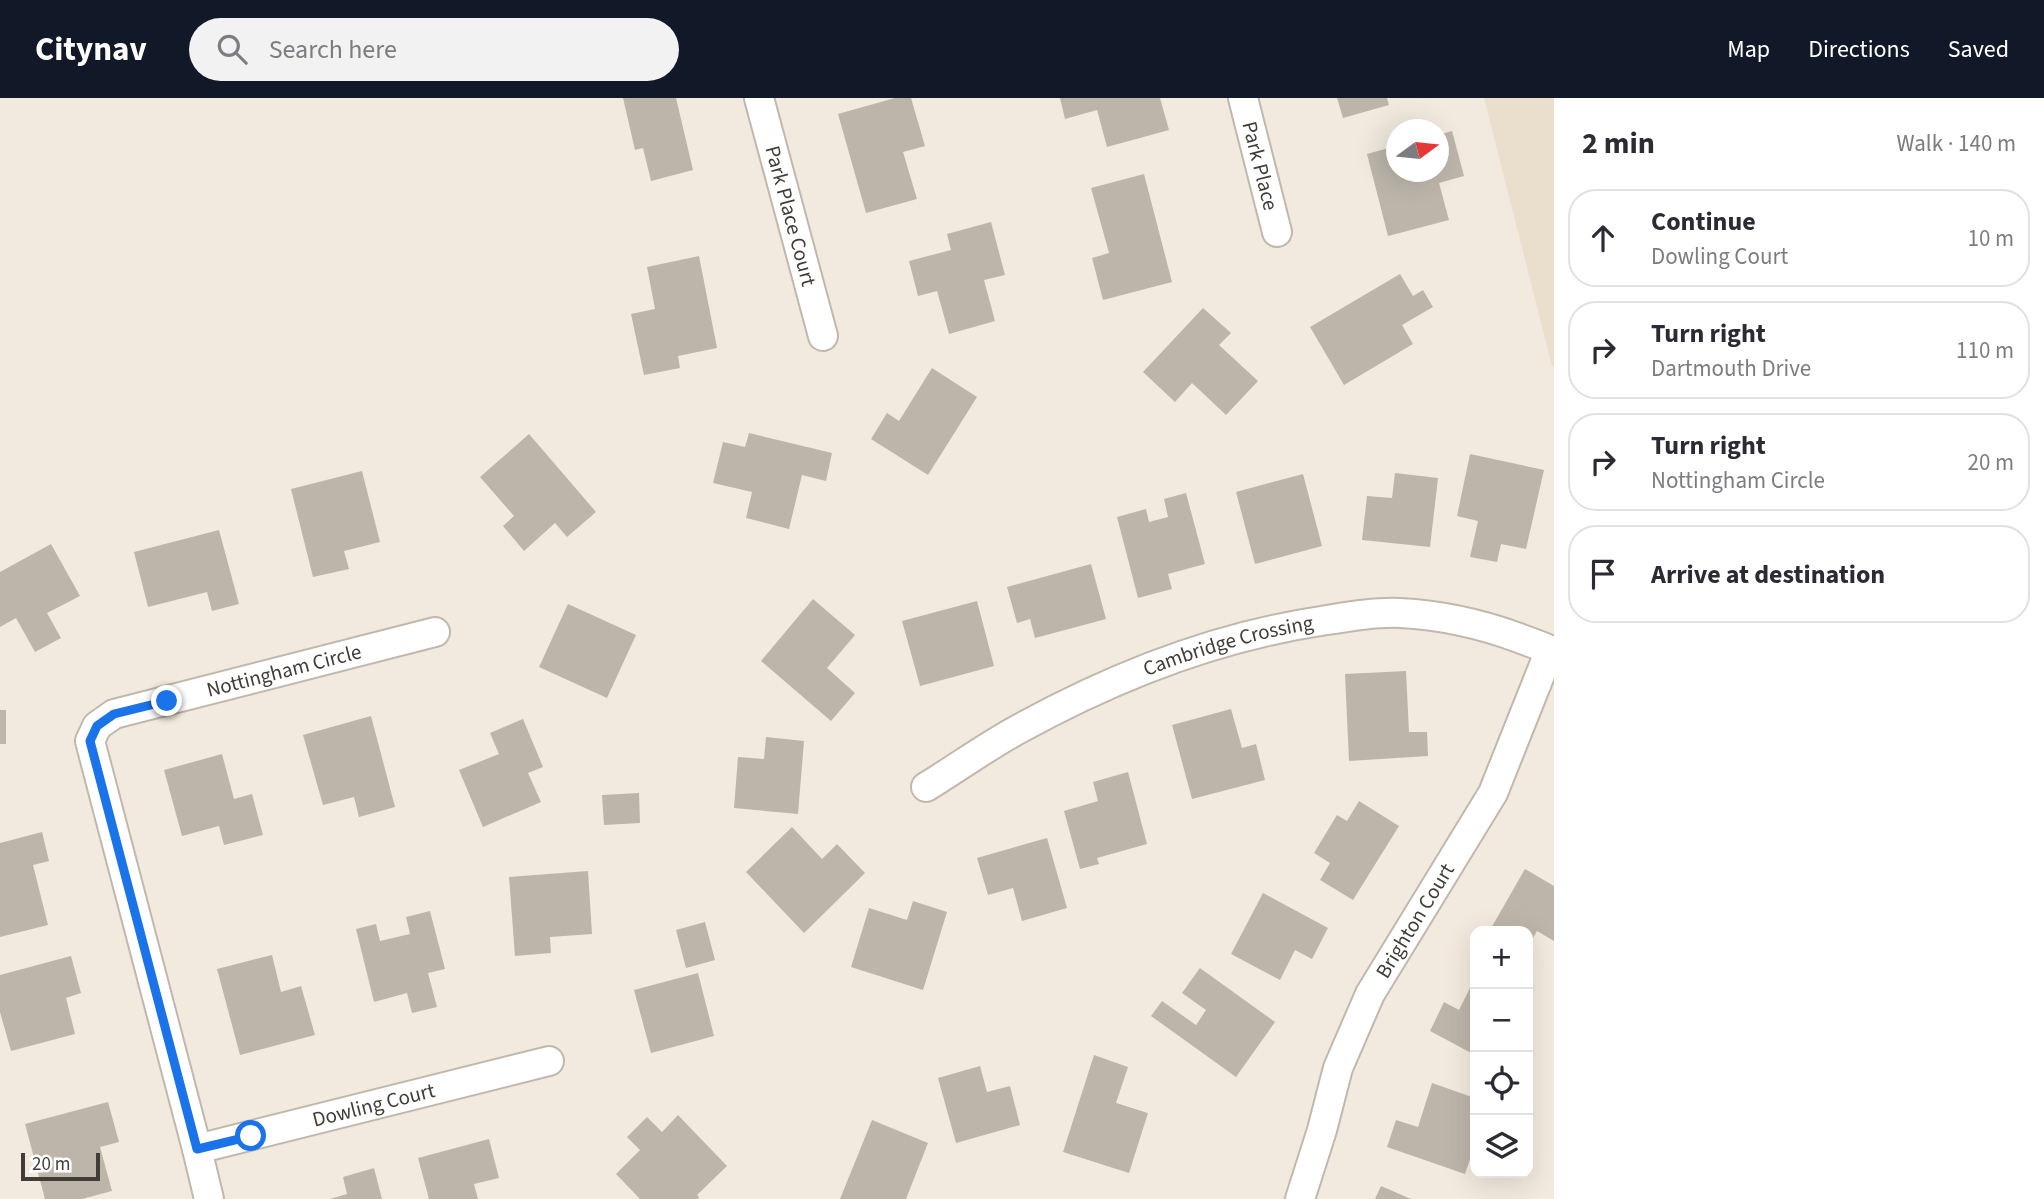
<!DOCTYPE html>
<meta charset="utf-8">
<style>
body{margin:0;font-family:"Source Sans 3",sans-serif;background:#f2f2f3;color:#2b2b33}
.controls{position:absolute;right:21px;bottom:21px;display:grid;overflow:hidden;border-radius:14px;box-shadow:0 7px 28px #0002}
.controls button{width:63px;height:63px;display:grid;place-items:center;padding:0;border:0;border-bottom:2px solid #e1e1e2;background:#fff;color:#2b2b33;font:35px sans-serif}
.compass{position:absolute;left:1386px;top:21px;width:63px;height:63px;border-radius:50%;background:#fff;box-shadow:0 7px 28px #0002;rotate:75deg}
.scale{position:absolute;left:21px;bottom:18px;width:79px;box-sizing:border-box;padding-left:7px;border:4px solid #403d38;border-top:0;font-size:19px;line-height:24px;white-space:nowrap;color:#403d38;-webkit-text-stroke:5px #fff;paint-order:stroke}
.stop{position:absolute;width:21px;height:21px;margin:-16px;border:5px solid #1a73e8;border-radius:50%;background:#fff}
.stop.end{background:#1a73e8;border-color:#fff;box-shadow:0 2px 7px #0008}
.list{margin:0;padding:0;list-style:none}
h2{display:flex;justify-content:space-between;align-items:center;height:91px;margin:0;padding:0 28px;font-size:30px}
h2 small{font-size:23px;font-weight:400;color:#7c7c81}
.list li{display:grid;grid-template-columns:46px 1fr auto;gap:21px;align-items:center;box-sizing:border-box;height:98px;margin:0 14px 14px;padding:0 14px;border:2px solid #e1e1e2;border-radius:28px}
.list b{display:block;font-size:26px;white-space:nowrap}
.list p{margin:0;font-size:23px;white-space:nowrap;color:#7c7c81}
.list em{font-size:23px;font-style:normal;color:#7c7c81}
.icon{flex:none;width:38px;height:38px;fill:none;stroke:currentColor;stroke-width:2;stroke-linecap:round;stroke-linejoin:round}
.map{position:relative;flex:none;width:1554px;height:1101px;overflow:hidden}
header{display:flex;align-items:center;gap:42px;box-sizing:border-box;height:98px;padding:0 35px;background:#111827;color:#fff}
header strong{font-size:33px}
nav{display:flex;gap:38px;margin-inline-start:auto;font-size:24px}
.search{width:490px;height:63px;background:#f2f2f3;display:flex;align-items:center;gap:18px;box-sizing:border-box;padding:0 24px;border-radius:38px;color:#7c7c81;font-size:26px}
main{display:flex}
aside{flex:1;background:#fff}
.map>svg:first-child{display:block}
</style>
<header>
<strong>Citynav</strong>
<div class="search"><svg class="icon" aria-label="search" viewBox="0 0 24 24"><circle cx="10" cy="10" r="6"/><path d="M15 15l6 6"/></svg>Search here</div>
<nav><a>Map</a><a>Directions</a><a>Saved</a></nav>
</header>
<main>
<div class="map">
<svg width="1554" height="1101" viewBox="0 0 1554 1101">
<rect width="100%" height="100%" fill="#f2eade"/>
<path fill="#eadecc" d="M1484,0H1554V268H1552Z"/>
<path fill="#bdb5aa" d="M623,0H676L693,72L651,83L643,50L635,52Z
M895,0H911L925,48L903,54L917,101L866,115L838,16Z
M1060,0H1160L1169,32L1107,49L1097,12L1065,21Z
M1337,0H1387L1389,7L1343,20Z
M1452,33L1464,78L1439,85L1449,122L1388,138L1367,56L1396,48V74H1438V37Z
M1144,76L1172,184L1103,202L1092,160L1109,155L1091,90Z
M991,124L1005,177L984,182L995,223L949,236L937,193L918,198L909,163L951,152L947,136Z
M699,158L717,250L678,258L680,270L644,277L631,216L655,211L647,169Z
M1400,176L1413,198L1423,192L1433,209L1402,227L1413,246L1344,287L1310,229Z
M1203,210L1231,235L1219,247L1258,283L1226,317L1192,285L1175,304L1143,274Z
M932,270L977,299L928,377L871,341L887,315L899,323Z
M749,335L832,355L826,383L802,377L789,431L746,420L752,394L713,385L723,344L745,349Z
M529,336L596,414L567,439L555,425L524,453L503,428L514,418L480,379Z
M1470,356L1544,372L1526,451L1501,446L1497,464L1470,459L1478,423L1457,418Z
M362,373L380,444L344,453L349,471L313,479L291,391Z
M1395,375L1438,380L1430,449L1362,442L1367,398L1392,400Z
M1303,376L1322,448L1255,466L1236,394Z
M1186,395L1205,466L1168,476L1172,491L1138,500L1117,419L1146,411L1149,424L1168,419L1164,401Z
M219,432L239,506L212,513L207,494L148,509L134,454Z
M51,446L80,498L47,515L61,540L35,554L16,520L0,529V474Z
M1091,466L1106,521L1035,540L1030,521L1017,525L1007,489Z
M813,501L855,537L827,570L855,595L831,623L761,563Z
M977,503L994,568L920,588L902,523Z
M568,506L636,537L607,600L539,569Z
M1406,573L1409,634H1427L1428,658L1349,663L1345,576Z
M1231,611L1242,650L1256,646L1265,682L1192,701L1172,627Z
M0,612H6V646H0Z
M371,618L395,709L359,719L354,699L323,707L303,637Z
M523,621L543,669L528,675L541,704L483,729L459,672L499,656L490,635Z
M766,639L804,643L798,716L734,710L738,659L764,661Z
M222,656L234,701L252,696L263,737L224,747L219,728L182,738L164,672Z
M1128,674L1147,746L1097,760L1099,766L1080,771L1064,713L1098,703L1093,684Z
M639,695L640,725L604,727L602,697Z
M1359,703L1399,728L1353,802L1320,782L1330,765L1314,755L1337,717L1347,723Z
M792,729L822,761L837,746L865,775L804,835L746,774Z
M42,734L49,763L33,767L48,827L0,839V745Z
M1047,740L1067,810L1022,823L1013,790L988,797L977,760Z
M1525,771L1554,788V843L1537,833L1528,849V833L1490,832Z
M588,773L592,836L550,839L551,855L515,858L509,779Z
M1263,795L1328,830L1312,861L1295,852L1280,882L1231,856Z
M913,803L947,814L923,892L851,869L869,810L907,822Z
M430,813L445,871L428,875L437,909L412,915L407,895L374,904L356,831L376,826L380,843L410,836L406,819Z
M705,824L715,862L686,870L676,832Z
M272,857L281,894L301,888L315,937L240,957L217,871Z
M71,858L81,895L66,900L75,936L11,953L0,914V877Z
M1200,870L1275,924L1236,979L1151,918L1162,903L1196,927L1206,912L1182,895Z
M698,875L714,938L651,955L634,892Z
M1475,880V957L1430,933L1444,904L1459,912Z
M1094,957L1128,969L1116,1005L1148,1015L1129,1075L1063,1054Z
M980,968L987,994L1010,988L1020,1027L956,1045L938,980Z
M1432,985L1475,1000V1046L1465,1076L1387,1049L1396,1022L1418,1029Z
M108,1004L119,1044L100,1049L112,1093L82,1101H45L25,1026Z
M678,1017L727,1068L697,1097L699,1099L698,1101H640L616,1076L640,1052L627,1039L647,1019L662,1034Z
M872,1022L928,1045L906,1101H840Z
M489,1041L499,1080L474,1086L478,1101H429L418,1060Z
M374,1070L382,1101H330L347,1096L343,1079Z
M1381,1088L1411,1101H1375Z"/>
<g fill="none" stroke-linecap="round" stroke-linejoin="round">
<g stroke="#c0b8ad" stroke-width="32">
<g id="minor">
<path id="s1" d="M759,0L823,238"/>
<path id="s2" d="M1243,0L1277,134"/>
<path id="s3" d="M926,689C957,670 986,649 1017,632C1111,580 1214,539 1321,523C1346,519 1374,514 1400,515C1441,517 1481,526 1519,540C1531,545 1543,548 1554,554"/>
<path id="s4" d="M197,1051L549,963"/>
<path id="s5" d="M209,1101L197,1051L90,643L97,628L114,616L435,534"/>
<path id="s6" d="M1300,1101L1322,1032L1338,970L1370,896L1493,695L1550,552"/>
</g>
</g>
<use href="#minor" stroke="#fff" stroke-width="28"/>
</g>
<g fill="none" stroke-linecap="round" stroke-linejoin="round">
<path stroke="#1a73e8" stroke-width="9" d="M167,603L114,616L97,628L90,643L197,1051L251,1038"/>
</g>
<g text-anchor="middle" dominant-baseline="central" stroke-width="6" stroke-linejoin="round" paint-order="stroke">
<g font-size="21" fill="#403d38" stroke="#fff">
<text stroke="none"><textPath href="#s2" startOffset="70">Park Place</textPath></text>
<text stroke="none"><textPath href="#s1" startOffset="122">Park Place Court</textPath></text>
<text stroke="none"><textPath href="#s3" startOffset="336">Cambridge Crossing</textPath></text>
<text stroke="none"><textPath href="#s5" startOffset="686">Nottingham Circle</textPath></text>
<text stroke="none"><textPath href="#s6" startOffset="303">Brighton Court</textPath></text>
<text stroke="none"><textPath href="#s4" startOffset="182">Dowling Court</textPath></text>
</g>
</g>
</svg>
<div class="controls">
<button>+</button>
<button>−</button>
<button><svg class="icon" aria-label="locate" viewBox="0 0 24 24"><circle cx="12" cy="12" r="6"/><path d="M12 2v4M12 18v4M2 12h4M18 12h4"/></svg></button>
<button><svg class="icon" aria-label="layers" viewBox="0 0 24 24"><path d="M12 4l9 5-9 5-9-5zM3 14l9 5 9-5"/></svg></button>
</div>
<svg class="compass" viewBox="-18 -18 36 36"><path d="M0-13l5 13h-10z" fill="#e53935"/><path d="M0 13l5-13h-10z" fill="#7c7c81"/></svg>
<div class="scale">20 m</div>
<div class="stop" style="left:251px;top:1038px"></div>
<div class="stop end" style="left:167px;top:603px"></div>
</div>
<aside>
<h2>2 min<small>Walk · 140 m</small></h2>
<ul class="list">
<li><svg class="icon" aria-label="ahead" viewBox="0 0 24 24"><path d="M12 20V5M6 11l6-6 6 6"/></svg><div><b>Continue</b><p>Dowling Court</p></div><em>10 m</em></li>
<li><svg class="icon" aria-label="right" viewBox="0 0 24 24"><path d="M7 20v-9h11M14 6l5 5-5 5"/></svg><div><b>Turn right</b><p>Dartmouth Drive</p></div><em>110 m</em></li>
<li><svg class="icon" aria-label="right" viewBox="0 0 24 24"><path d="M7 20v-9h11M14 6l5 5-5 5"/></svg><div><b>Turn right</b><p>Nottingham Circle</p></div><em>20 m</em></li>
<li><svg class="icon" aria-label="arrive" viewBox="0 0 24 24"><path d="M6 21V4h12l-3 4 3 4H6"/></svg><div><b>Arrive at destination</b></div></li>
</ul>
</aside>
</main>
